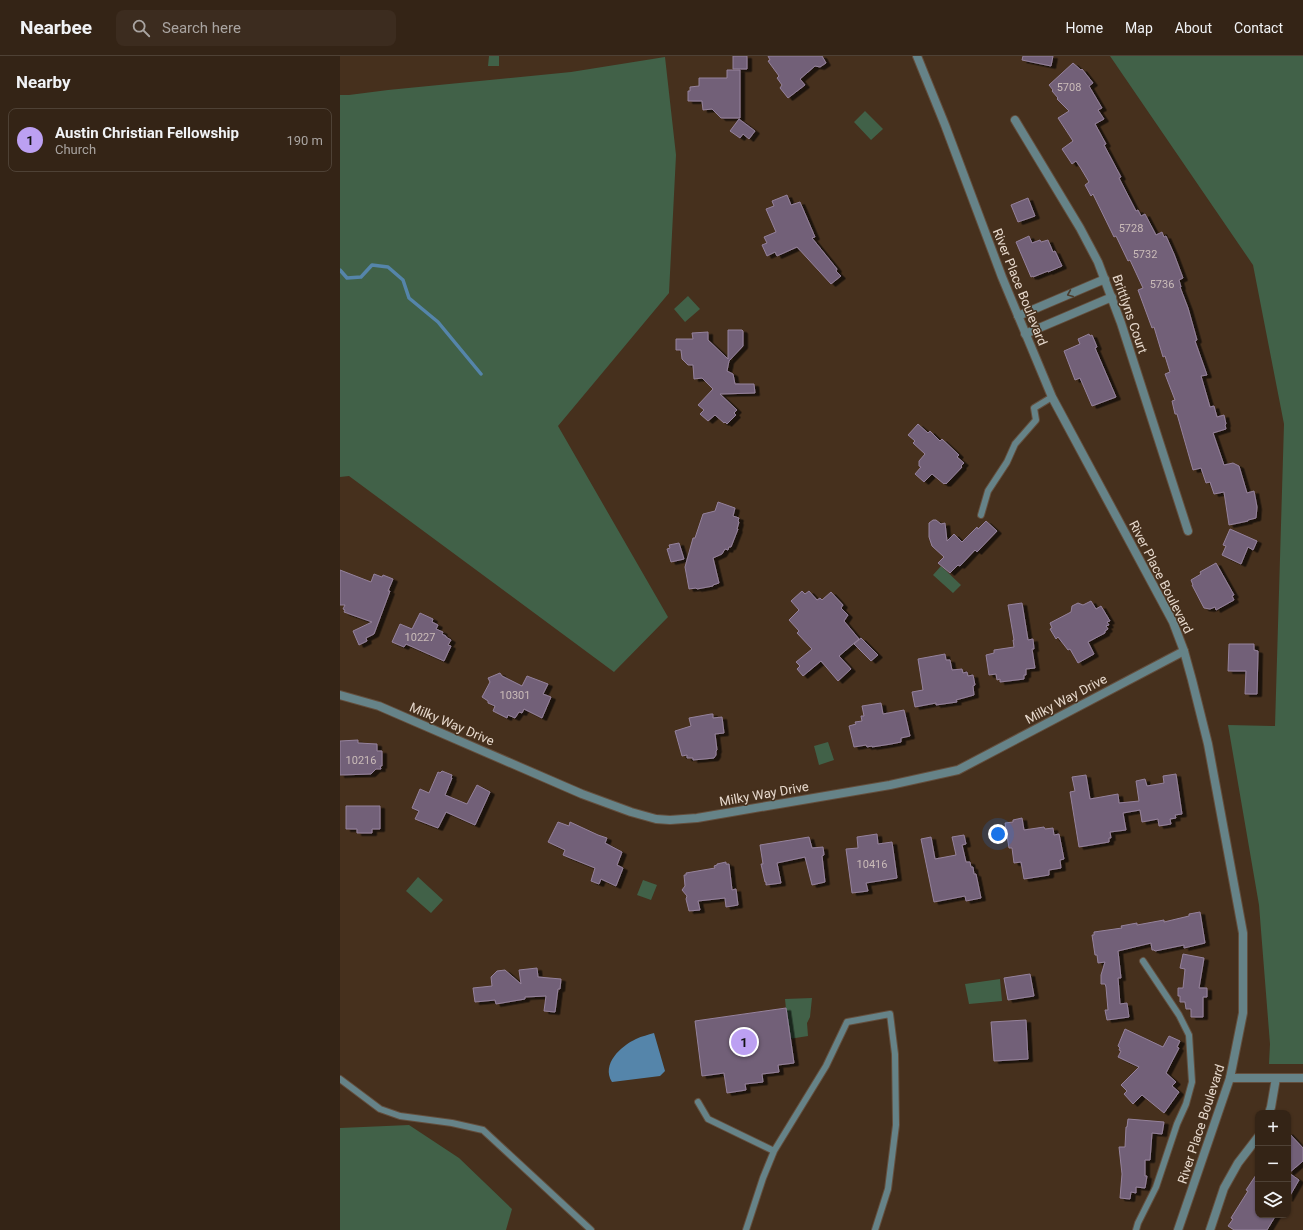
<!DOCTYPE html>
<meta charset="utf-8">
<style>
body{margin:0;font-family:Roboto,sans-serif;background:#3c2c1f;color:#f1f3f6}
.controls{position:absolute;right:12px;bottom:12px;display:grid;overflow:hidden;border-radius:8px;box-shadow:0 1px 3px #0004}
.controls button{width:36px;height:36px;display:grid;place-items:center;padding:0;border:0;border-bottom:1px solid #4e4135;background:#342416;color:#f1f3f6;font:20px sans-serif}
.you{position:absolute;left:658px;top:778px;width:14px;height:14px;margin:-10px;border:3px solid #fff;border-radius:50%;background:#1a73e8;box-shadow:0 0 0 6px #1a73e833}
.badge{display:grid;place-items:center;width:26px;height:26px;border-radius:50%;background:#bca0f2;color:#111;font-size:13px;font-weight:700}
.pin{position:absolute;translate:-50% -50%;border:2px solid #fff;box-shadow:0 1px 4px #0006}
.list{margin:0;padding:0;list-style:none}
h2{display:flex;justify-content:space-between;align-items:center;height:52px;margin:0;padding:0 16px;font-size:17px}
h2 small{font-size:13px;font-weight:400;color:#a9a4a1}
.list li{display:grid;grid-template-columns:26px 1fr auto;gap:12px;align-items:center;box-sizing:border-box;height:64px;margin:0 8px 8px;padding:0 8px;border:1px solid #4e4135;border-radius:8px}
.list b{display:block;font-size:15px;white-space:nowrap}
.list p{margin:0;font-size:13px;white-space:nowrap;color:#a9a4a1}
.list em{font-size:13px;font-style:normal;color:#a9a4a1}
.icon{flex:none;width:22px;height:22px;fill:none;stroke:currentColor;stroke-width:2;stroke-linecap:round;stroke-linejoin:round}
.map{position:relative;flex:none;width:963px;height:1174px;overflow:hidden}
header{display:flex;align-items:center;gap:24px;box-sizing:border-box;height:56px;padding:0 20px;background:#342416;border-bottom:1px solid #4e4135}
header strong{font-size:19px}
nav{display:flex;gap:22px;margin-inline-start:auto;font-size:14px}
.search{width:280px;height:36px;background:#3c2c1f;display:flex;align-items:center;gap:10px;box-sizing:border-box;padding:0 14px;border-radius:8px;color:#a9a4a1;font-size:15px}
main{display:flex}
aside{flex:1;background:#342416}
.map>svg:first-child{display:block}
</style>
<header>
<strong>Nearbee</strong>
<div class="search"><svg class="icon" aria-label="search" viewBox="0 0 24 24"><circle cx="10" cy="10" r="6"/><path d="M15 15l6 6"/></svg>Search here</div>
<nav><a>Home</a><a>Map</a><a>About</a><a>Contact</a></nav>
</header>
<main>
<aside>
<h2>Nearby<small></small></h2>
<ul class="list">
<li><span class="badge">1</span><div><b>Austin Christian Fellowship</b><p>Church</p></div><em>190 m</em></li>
</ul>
</aside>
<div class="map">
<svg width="963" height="1174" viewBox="0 0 963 1174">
<defs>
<filter id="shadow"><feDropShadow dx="4.5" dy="2.5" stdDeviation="0" flood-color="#0009"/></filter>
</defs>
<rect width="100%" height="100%" fill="#46301d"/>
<path fill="#416148" d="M149,0H159V10H148Z
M770,0H963V1008H929L930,988L919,849L888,669L935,670L944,368L913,209Z
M325,1L336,99L329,237L218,370L328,561L274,616L9,420L0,421V39H9L48,34L231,16Z
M525,55L543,73L531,84L514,66Z
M348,240L360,253L345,266L334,253Z
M601,510L621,529L613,537L593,519Z
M488,686L494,704L479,709L474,690Z
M78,821L103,844L91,857L66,835Z
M303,824L317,829L311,844L297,839Z
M660,923L662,945L629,948L625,928Z
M472,942L470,961L467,967L468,980L449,983L445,943Z
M69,1069L119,1102L172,1153L166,1174H0V1072Z"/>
<path fill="#5585aa" d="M314,977L325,1015L320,1020L272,1026C261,1008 281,990 296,983C302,980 308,979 314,977Z"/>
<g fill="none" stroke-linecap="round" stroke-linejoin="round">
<path stroke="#5585aa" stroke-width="3.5" d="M0,214L7,222L21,221L32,209L48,211L63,224L69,242L98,266L141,318"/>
</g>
<path fill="#726078" stroke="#95829c" filter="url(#shadow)" d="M393,0H407V13H393Z
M428,0H482L486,7L480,11L475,10L460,23L465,29L448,42L440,32L442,29L437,22L439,20L428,5L430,4Z
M683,0H713L711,10L682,4Z
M733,7L741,14L742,13L753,27L749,30L762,52L758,54L764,63L755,68L766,88L764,89L781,121L779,122L796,155L798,154L801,160L805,158L816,179L822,176L824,181L826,180L834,198L843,222L839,224L841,231H840L848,252L857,284L855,285L867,319L861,320L870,351L874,350L877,361L884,359L886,368L885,369L886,373L873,377L884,409L893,407L899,410L907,437L914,435L917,451L916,462L908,464V465L889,469L884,436L874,438L870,426L866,427L861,412L853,414L837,358H835L832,345L835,344L825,318L830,316L825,300L823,301L814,271L812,272L798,234L803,232L790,204L788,205L776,180L774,181L753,138L751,140L745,129L749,126L740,111L736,105L732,108L722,93L733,85L718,62L729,55L717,43L718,42L712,35L713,34L709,29Z
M387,14H400V62H381L372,53L363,54L362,45H348V35H350V31L359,30V22H387Z
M399,63L415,75L409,83L403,78L400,82L390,75Z
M447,139L451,149L460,146L475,181L472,182L489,203L497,213L496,215L501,220L491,228L457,191L437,200L435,196L427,200L422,189L427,187L424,181L436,176L426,153L434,150L432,145Z
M688,142L695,160L678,166L671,149Z
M689,180L692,187L700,184L701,186L708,184L713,196L715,195L722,210L708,216V215L693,221V220L691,221L676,186Z
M388,274H402L403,275V290L389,305L387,315L393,318L395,328H414L415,337L380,338L397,354L394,357L396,359L387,368L385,366L384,367L375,359L368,365L360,358L364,354L358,349L373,333L362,322L354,323L353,309H348L342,303L341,294H336V283H353L352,277L368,276V284L388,303Z
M749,278L750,280L752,279L757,291L755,292L776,341L752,350L740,322L735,324L724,295L740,288L738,283Z
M578,368L588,377L590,375L600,385L602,383L619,399L617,401L624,407L621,410L622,411L606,428L605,427L604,428L592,418L584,426L575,418L581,411L579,410V405L585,398L573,387L575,385L568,379Z
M378,446L395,452L393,460L399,462L398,465L399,466L397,473H398L391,491H389L388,494L385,493L382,498L373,502L379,527L373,529V530L357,533L356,532L349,533L345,511L353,482H355L363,458L375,455Z
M593,464H596L601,468L605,467L607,485L614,478L622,486L637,471L638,473L646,465L657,475L637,496L635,494L620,510L618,509L610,517L598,507L604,501L592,490L589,481V467Z
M890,473L917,485L913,494L908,491L901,508L882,499L886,490L883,489Z
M339,487L344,503L331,506L327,493L330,492L329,489Z
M876,507L894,539L892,540L894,544L876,554L875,551L870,553L864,552L852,529H853L851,524L861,518L860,516Z
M0,514L31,526L34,518L42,521L43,519L53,523L48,535H50L34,578L26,582L27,585L19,589L13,575L32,566L4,556L5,554L3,553L5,549H0Z
M462,535L465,538L469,535L477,544L480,542L482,544L491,536L503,549L501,552L508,559L504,565L519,583L499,600L511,613L498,625L481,605L463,620L457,613L460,610L456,606L472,593L457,577L459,575L449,564L459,554L451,545Z
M751,545L756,553L761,550L770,565L767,566L769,569L766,570L768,573L765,575V577L748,586L754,598L738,607L730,593L728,594L718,581L716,583L710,573L712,572L710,567L731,556L732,550L738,547L743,549Z
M682,547L688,584L693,583L694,593H692L695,612L686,613V619H684V623L660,626V623L657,624L656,618L649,619L646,599L654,597V594L674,591L673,584H674L668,549Z
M80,557L93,563L92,566L98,569L96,573L103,576L102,578L106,580V581L111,584L108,589L111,590L104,605L66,588L64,591L52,586L60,568L72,573Z
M521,582L538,599L531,605L514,588Z
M889,588H914V594L918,595L917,638H905L906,615H888Z
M605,598L606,604H610L612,614L622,613L623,617L627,616L628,620L633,619L635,629L633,630L634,639L616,644L617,646L596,649V647L575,651L572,636L583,634L578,603Z
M160,617L162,620L182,630L187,620L208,628L203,638L211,641L202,662L184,653L182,657L179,656L175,662L168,659L167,662L153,655L155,650L148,647V645L142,641L150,626L148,622Z
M541,647L543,658L564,654L570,680L561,682V686L551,688L532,691V690L527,691L526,689L514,691L509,670L516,668L515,666L522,665L521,660H524L522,650Z
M371,658H373V662L382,661L384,677L375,678L377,694L376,695V699L374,702L353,704V702H347V699L342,700L335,675L351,670L349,662Z
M18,684V687L37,688V695H42V710H40L41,713H36L31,718L0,719V685Z
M102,715L112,719L111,722H112L105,739L127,748L137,729L150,736L135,769L106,756L98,772L75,763L79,755L72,752L80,733L89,737L98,716L100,717Z
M836,718L842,758L835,759L836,762L830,763L831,768L819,770L818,763L802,766L800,754L783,757L786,774L770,776L771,782H769V786L739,791L730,736L735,735L732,721L746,719L750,743L778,738L779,747L799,745L796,725L805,723L807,730L824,727L823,720Z
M6,750H40V773H32V777H17V773H6Z
M682,762L684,774L704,771L705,773L713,772L714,779L719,778L724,803L720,804L721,812L709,814V819L684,823L681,806L674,807L672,792H669L665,767L673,766V764Z
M218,766L229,770L230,766L258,779L267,782L265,787L282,796L277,809L283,812L276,830L261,823L259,828L251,825L255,812L223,799L225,794L208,786Z
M537,778L538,788L552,786L557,822L526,827L528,835L512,837L506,793L518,792L517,781Z
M624,779L626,788L622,789L626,806H630L631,811H633L634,818H636L641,842L626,845L625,840L594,846L581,783L591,781L595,803L616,799L612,781Z
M469,781L472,792L483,791L484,799L482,800L485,826L472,829L465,801L437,807L441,827L426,829V826H425L421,808H423L420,789Z
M386,806V808H389L392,834L396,833L398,849L386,851L385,842L358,845L360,854L349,855L346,843L347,840L342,834L345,830L344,819H346V817L375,812L374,810L377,809V808Z
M860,856L865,887L844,892V889L815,895L814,894H812L811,887L778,895L781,922H778L780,948L787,947L789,961L767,964L765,954H768L766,931L765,928H761V919L765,906L758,907L757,899H755L752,879H754V876L782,872L781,870L797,867V869L824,864V866L849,860V858Z
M843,898L864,902L859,932H867V941H863V961H851V953H846L845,946H840V940H838V932H843L845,913L840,912Z
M197,912L198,921L221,923L220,933H218L215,956L204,955L206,940L185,941V943L156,948L155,944L135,946L133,932L152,930L151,921L157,915L165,914L181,928L179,914Z
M690,918L694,940L668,944L664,922Z
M446,952L454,1007L438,1009L439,1016L422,1018L423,1026L405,1028L406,1034L387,1037L384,1017L362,1020L355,965Z
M686,964L688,1003L654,1005L651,966Z
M785,973L823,991L829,980L840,985L837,991L839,992L826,1017L836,1026L832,1030L839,1036L824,1057L802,1039L793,1048L784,1038L787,1035L781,1029L799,1011L778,1001L781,995L779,994L780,992L778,990Z
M788,1063L824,1066L822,1078L812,1077L810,1104H805V1120H807L805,1132L796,1131V1137L791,1136L790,1143L780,1142L782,1118L779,1091H785L786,1071H787Z
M948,1076L963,1092V1105L949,1117L959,1124L948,1143Z
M918,1116V1159H936L927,1174H894L888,1170L893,1163L891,1162L908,1135L906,1134Z"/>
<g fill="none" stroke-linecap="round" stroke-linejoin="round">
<g stroke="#634e3d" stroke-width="8">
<path id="service" d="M641,459L648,435L667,406L675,388L696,364L694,352L712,341
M0,1023L40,1053L60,1060L112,1067L143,1074L251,1174
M358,1046L368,1063L434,1095
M406,1174L423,1122L434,1095L486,1010L507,966L550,958L555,998L556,1069L548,1133L535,1174
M796,1174L798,1167L816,1131L837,1068L846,1048L852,1026L849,979L839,959L803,905"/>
</g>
<g stroke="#634e3d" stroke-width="10">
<path id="minor" d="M675,64L740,172L758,206L781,267L848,475
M678,260L765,223
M685,278L772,241
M0,639L39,650L242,738L291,756L316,763L330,764L357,762L550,729L618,714L844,595
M890,1022H963
M929,1057L931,1051L936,1022
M870,1174L884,1132L898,1107L918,1081"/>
</g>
<g stroke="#634e3d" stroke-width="10">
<path id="tertiary" d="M577,0L605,69L662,221L712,341L833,566L844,595L852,624L868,688L903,877V957L890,1022L838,1174"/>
</g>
<use href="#service" stroke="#668388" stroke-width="6"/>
<use href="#minor" stroke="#668388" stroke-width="8"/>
<use href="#tertiary" stroke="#668388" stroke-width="8"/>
</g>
<defs><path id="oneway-chevron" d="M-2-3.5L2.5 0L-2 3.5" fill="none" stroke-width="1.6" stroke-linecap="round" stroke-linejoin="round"/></defs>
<use stroke="#4b3c2d" href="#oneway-chevron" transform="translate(730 238) rotate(157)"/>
<g text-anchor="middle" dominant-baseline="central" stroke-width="3" stroke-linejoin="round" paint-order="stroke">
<g font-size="11" fill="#cabbb8">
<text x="729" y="31">5708</text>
<text x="791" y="172">5728</text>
<text x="805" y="198">5732</text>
<text x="822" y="228">5736</text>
<text x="80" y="581">10227</text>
<text x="175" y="639">10301</text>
<text x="21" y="704">10216</text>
<text x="532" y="808">10416</text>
</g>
<g font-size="13" fill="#e7d9cd" stroke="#46301d">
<text transform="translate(680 231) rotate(68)">River Place Boulevard</text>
<text transform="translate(790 258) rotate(71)">Brittlyns Court</text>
<text transform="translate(821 521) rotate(63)">River Place Boulevard</text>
<text transform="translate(726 643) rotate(-28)">Milky Way Drive</text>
<text transform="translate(112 668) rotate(23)">Milky Way Drive</text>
<text transform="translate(424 738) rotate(-10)">Milky Way Drive</text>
<text transform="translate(861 1068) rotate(-72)">River Place Boulevard</text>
</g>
</g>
</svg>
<div class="controls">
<button>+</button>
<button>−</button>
<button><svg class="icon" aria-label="layers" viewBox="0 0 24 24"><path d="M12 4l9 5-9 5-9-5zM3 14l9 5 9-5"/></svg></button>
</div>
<div class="you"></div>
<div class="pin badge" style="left:404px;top:986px">1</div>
</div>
</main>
